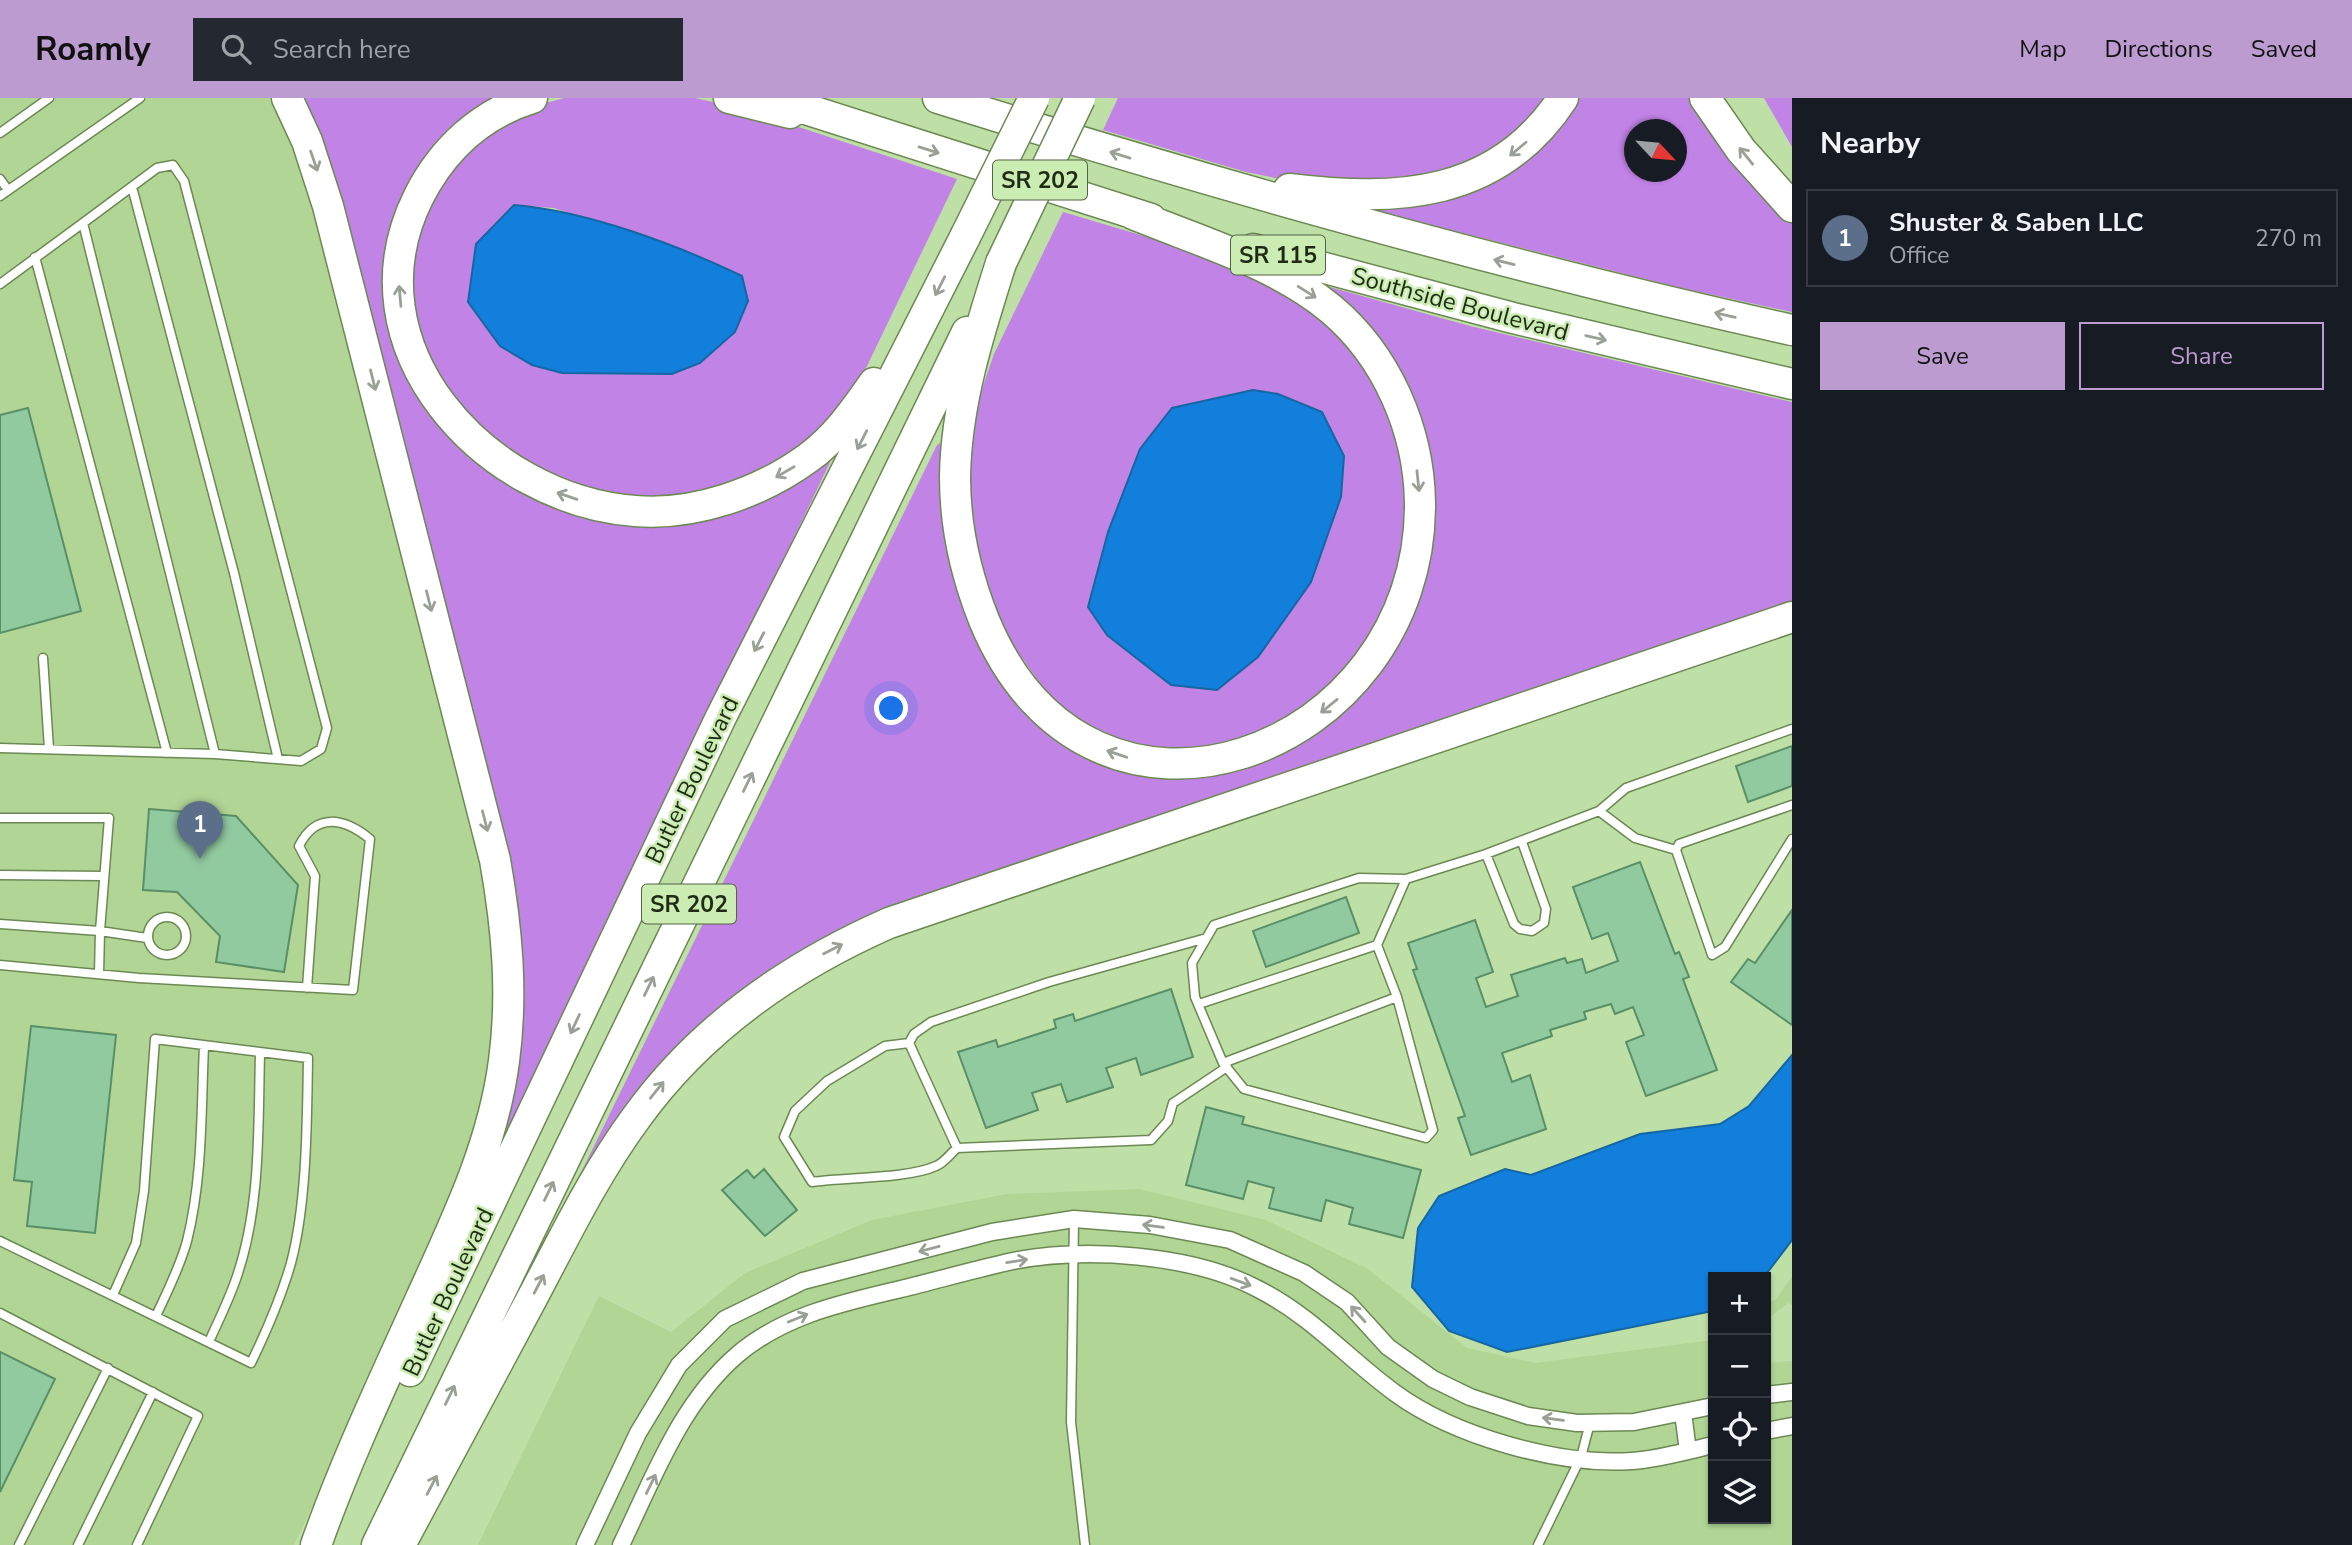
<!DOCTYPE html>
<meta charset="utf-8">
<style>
body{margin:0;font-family:"Nunito Sans",sans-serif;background:#242831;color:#f1f3f6}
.controls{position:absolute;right:21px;bottom:21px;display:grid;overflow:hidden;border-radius:0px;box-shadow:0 2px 5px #0004}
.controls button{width:63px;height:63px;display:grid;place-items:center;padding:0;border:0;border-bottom:2px solid #363941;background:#171b24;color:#f1f3f6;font:35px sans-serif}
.compass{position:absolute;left:1624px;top:21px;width:63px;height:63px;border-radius:50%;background:#171b24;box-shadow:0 2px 5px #0004;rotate:116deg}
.you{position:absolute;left:892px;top:611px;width:24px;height:24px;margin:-18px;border:5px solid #fff;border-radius:50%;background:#1a73e8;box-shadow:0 0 0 10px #1a73e833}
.badge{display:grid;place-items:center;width:46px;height:46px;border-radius:50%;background:#bc9bd0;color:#fff;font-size:23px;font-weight:700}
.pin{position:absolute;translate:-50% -58px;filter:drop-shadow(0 2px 4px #0008)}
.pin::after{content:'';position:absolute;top:37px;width:24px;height:21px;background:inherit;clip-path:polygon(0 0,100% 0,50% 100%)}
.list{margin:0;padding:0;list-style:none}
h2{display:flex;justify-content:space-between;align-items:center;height:91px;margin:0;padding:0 28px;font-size:30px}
h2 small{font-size:23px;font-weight:400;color:#9ea1a6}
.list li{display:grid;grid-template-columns:46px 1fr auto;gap:21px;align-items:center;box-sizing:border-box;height:98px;margin:0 14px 14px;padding:0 14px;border:2px solid #363941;border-radius:0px}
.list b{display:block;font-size:26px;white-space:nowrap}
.list p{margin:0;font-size:23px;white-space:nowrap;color:#9ea1a6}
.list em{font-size:23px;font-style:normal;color:#9ea1a6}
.actions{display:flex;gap:14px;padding:21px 28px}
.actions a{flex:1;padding:16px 0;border:2px solid #bc9bd0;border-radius:0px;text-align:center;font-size:24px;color:#bc9bd0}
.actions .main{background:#bc9bd0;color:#111}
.icon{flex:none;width:38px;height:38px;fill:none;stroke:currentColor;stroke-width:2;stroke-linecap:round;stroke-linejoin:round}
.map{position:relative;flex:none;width:1792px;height:1447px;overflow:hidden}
header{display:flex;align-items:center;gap:42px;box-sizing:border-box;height:98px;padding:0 35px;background:#bc9bd0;color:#111}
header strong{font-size:33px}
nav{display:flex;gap:38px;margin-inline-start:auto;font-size:24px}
.search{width:490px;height:63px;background:#242831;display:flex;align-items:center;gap:18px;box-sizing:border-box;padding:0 24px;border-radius:0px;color:#9ea1a6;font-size:26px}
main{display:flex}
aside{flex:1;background:#171b24}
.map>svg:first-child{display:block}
</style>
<header>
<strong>Roamly</strong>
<div class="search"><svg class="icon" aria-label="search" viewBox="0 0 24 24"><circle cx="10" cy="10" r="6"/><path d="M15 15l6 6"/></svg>Search here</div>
<nav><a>Map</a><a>Directions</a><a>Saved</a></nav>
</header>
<main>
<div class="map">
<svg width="1792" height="1447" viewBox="0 0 1792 1447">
<rect width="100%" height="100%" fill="#bedfa5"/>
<path fill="#b1d595" d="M0,0H276L294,33L484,752L501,929L458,1103L294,1447H0Z
M1139,1091L1266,1122L1368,1171L1467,1250L1535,1265L1713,1242V1421H1766V1265L1792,1263V1447H478L599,1198L671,1234L745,1175L872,1122L1007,1096Z
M1792,1178V1207L1788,1205L1766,1222V1208L1777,1200Z"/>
<path fill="#c183e6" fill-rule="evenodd" d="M295,0H508L440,52L390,228L405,275L447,338L469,360L532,398L569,414L630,425L835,354L509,1031L504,1026L517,896Z
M564,0H695L744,11L957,81L854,295L837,320L782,365L706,395L641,402L567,388L491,344L435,277L409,204L414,136L460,56L513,14ZM514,107L554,110L595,124L610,275H562Z
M1118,0H1552L1494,57L1421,83H1290L1246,74L1103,32Z
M1574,0H1699L1792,117V214L1681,190L1371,112L1373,109L1432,102ZM1634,32H1676V74H1634Z
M1764,0H1792V49Z
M1063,114L1218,160L1320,212L1395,309L1413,421L1385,523L1313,609L1224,652L1124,649L1059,612L997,525L968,426L971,323L994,256ZM1253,292L1322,314L1344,359L1341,399L1172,310Z
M1326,188L1470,228L1792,304V508L789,868L580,1091L574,1089L937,347L940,345L951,416L1041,616L1194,672L1372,572L1427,375Z"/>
<path fill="#127fdd" stroke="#1666a1" stroke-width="2" d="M514,107C587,113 675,146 742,178L748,203L735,234L700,265L672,276L562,275L532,267L500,248L468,204L476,146Z
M1253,292L1278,296L1322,314L1344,358L1341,399L1311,484L1258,559L1217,592L1171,587L1107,537L1088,509L1108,434L1140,351L1172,310Z
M1792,957V1142L1764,1179H1713V1213L1507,1254L1449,1233L1412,1189L1418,1130L1439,1098L1505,1071L1531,1077L1640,1036L1720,1026L1749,1008Z"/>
<path fill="#92caa0" stroke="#598f67" stroke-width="2" d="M28,310L81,513L0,535V317Z
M1792,648V688L1748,704L1736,668Z
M149,711L236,718L298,787L284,874L216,864L220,838L177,794L143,792Z
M1640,764L1675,856L1679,854L1689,879L1683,881L1717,972L1646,998L1626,944L1644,937L1633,909L1615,916L1611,906L1584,914L1586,921L1550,932L1552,938L1502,955L1512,984L1530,977L1546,1031L1471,1057L1458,1020L1465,1018L1413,872L1417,871L1408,845L1475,822L1493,874L1476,880L1486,909L1518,898L1511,877L1565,860L1567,865L1582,861L1586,875L1618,863L1608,835L1592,841L1573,789Z
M1346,799L1359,835L1266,869L1253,833Z
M1792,812V927L1731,884L1748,861L1755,865Z
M1171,891L1193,959L1141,977L1136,960L1106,970L1113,989L1067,1004L1061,986L1032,995L1038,1012L986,1030L958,954L996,942L998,949L1056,930L1054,922L1073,916L1075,923Z
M31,928L116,937L95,1135L27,1128L32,1084L14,1082Z
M1206,1009L1244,1019L1242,1026L1421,1072L1403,1140L1349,1126L1353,1110L1326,1102L1321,1123L1269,1110L1274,1090L1248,1083L1243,1101L1186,1087Z
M764,1071L797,1112L765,1138L722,1092L747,1072L754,1080Z
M0,1254L55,1281L0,1394Z"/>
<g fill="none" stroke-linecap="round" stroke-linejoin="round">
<g stroke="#6c8953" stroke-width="11">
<path id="lane" d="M0,35L49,0
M0,81L8,92
M132,89L234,475L278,661
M0,98L140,0
M83,125L157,70L173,67L184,83L327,630L321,651L301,663L215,656
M35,159L167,655
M0,186L83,125L215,656L0,650
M43,560L49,651
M1792,707L1679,746L1676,752L1712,857L1725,849L1792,741
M1599,713L1635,740L1676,752
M0,720H109L100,833L0,826
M1486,756L1514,826L1520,831L1532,833L1544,825L1546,811L1522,744
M0,777L104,778
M1406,781L1377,847L1397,899L1433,1032L1426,1040L1244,991L1223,965L1195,899L1192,865L1214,827L1359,780L1406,781L1486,756L1599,713L1626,690L1792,631
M148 838a19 19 0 1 1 38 0a19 19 0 1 1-38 0Z
M1203,841L1049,884L931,924L914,936L909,945L957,1050L1151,1042L1168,1023L1173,1005L1227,969
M0,867L139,880L353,892L370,741C344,720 316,714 299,748L315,778L307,890
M99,876L100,833L147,840
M1199,906L1377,847
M909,945L885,948L827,983L795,1013L784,1039L812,1084C846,1079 907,1081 936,1068C944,1065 950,1056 957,1050
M1223,965L1397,899
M1074,1121L1071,1324L1085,1447
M0,1143L251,1265C267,1232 281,1200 291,1165C307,1105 307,1022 308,960L155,941L144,1093L136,1145L113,1197
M0,1215L198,1318L137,1447
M156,1218C167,1194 180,1169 187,1143C203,1079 201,1013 204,948
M209,1244C219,1221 231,1198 238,1175C261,1105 258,1028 260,956
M19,1447L108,1270
M78,1447L153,1294
M1538,1447L1581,1359L1590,1325"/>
</g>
<g stroke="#6c8953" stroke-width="19">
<path id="street" d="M1766,1297L1792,1294
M1683,1315L1688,1353
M1766,1333L1792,1328
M585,1447L638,1335L679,1267L725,1221L803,1183L992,1134L1074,1121L1150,1127L1230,1142L1304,1175L1347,1204L1388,1249L1433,1281L1470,1299L1528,1318L1577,1325L1634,1324L1713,1308
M621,1447C653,1381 680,1306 737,1257C784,1217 842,1205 901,1191C938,1182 976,1171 1013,1163C1086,1149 1192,1156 1258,1191C1313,1219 1347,1260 1395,1295C1454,1338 1558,1368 1632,1363C1659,1361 1687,1353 1713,1347"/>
</g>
<g stroke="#6c8953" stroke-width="33">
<path id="highway" d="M287,0L307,43L328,108L495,762C507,830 513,895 504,963C493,1047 457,1121 422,1198C385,1280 346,1362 316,1447
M532,0C481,16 443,51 419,98C343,248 485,402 635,413C694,418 760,395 808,360C836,340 855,312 874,285
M729,0L790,15
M771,0L1151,121
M938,0C1220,88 1503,168 1792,232
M1705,0L1741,52L1792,109
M1289,91C1397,104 1498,100 1563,0
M1253,151L1513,220L1792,286
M1001,165C979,234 956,306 955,379C955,428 966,477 984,522C1091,782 1422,656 1420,405C1419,332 1387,258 1331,211C1276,165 1198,143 1133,116
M410,1273L721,619L965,139
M377,1447L967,234
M400,1447C443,1366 486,1285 530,1204C563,1142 594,1077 636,1020C700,931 789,869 889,825L1792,519"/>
</g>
<use href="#lane" stroke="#fff" stroke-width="8"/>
<use href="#street" stroke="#fff" stroke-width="16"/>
<use href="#highway" stroke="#fff" stroke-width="30"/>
<g stroke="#6c8953" stroke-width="33" stroke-linecap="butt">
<path id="highway-bridge" d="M965,139L1034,0
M1001,165L1080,0"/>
</g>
<use href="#highway-bridge" stroke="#fff" stroke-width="30"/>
</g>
<defs><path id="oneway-shaft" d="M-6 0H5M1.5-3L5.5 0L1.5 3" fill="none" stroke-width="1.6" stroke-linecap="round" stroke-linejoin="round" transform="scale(1.75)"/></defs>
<g stroke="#9aa096">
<use href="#oneway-shaft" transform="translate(1518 51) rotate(140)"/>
<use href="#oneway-shaft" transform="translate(929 52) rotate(17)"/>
<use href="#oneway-shaft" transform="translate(1120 57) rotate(-163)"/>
<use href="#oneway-shaft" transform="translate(1746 58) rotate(-129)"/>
<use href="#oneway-shaft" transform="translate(314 63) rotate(71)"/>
<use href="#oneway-shaft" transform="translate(1504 164) rotate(-166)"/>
<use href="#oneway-shaft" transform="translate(940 188) rotate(117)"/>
<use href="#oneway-shaft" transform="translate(1307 194) rotate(32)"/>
<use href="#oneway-shaft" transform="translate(400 198) rotate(-95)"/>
<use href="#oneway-shaft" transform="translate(1725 217) rotate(-167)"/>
<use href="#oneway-shaft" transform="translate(1596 240) rotate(13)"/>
<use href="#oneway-shaft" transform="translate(373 282) rotate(76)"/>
<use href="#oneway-shaft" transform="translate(862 342) rotate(117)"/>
<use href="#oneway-shaft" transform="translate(785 374) rotate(150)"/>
<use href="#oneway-shaft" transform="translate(1418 383) rotate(84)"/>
<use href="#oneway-shaft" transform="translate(567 398) rotate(-161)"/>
<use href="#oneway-shaft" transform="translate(429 503) rotate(76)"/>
<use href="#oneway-shaft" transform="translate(759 544) rotate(117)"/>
<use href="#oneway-shaft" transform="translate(1329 608) rotate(141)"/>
<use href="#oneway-shaft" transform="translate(1117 656) rotate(-161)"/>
<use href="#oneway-shaft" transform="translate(748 684) rotate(-64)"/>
<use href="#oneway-shaft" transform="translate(485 723) rotate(76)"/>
<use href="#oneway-shaft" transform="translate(833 851) rotate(-27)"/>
<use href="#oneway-shaft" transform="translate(649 888) rotate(-64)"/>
<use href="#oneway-shaft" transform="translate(575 926) rotate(115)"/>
<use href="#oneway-shaft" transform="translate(657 992) rotate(-51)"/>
<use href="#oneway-shaft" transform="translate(549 1093) rotate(-64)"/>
<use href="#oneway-shaft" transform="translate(1153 1128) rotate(-172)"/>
<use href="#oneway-shaft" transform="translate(929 1151) rotate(165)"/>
<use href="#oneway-shaft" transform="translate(1017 1163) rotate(-9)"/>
<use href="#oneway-shaft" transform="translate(1241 1184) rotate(20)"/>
<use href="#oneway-shaft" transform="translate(539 1186) rotate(-62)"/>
<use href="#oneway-shaft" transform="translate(1358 1216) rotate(-132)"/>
<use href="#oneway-shaft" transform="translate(798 1220) rotate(-22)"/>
<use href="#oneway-shaft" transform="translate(450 1297) rotate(-64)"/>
<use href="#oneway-shaft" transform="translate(1553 1321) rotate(-172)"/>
<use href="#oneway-shaft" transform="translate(651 1386) rotate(-64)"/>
<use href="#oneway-shaft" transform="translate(432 1387) rotate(-62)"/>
</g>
<g text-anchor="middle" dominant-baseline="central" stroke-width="5" stroke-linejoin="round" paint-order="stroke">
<g fill="#cbecb2" stroke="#536544" stroke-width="2">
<rect x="993" y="62.5" width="94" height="39" rx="5"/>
<rect x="1231" y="137.5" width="94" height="39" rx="5"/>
<rect x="642" y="786.5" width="94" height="39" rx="5"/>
</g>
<g font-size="23" font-weight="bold" fill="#1f2b15">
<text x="1040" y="82">SR 202</text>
<text x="1278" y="157">SR 115</text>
<text x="689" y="806">SR 202</text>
</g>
<g font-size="24" fill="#1f2b15" stroke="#cbecb2">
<text transform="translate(1460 206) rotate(15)">Southside Boulevard</text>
<text transform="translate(692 682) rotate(-64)">Butler Boulevard</text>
<text transform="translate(448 1194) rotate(-65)">Butler Boulevard</text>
</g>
</g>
</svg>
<div class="controls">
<button>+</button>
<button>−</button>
<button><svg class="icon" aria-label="locate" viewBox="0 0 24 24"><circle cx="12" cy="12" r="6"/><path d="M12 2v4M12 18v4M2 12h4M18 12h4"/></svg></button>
<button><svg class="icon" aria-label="layers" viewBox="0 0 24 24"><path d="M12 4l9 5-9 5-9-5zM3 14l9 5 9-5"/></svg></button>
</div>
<svg class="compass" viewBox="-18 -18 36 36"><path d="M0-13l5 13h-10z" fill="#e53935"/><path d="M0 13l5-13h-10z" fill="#9ea1a6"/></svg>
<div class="you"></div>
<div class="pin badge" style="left:200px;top:761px;background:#5c6f8a">1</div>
</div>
<aside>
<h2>Nearby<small></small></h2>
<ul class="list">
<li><span class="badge" style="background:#5c6f8a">1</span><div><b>Shuster &amp; Saben LLC</b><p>Office</p></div><em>270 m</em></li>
</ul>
<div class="actions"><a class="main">Save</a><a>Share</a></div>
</aside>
</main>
